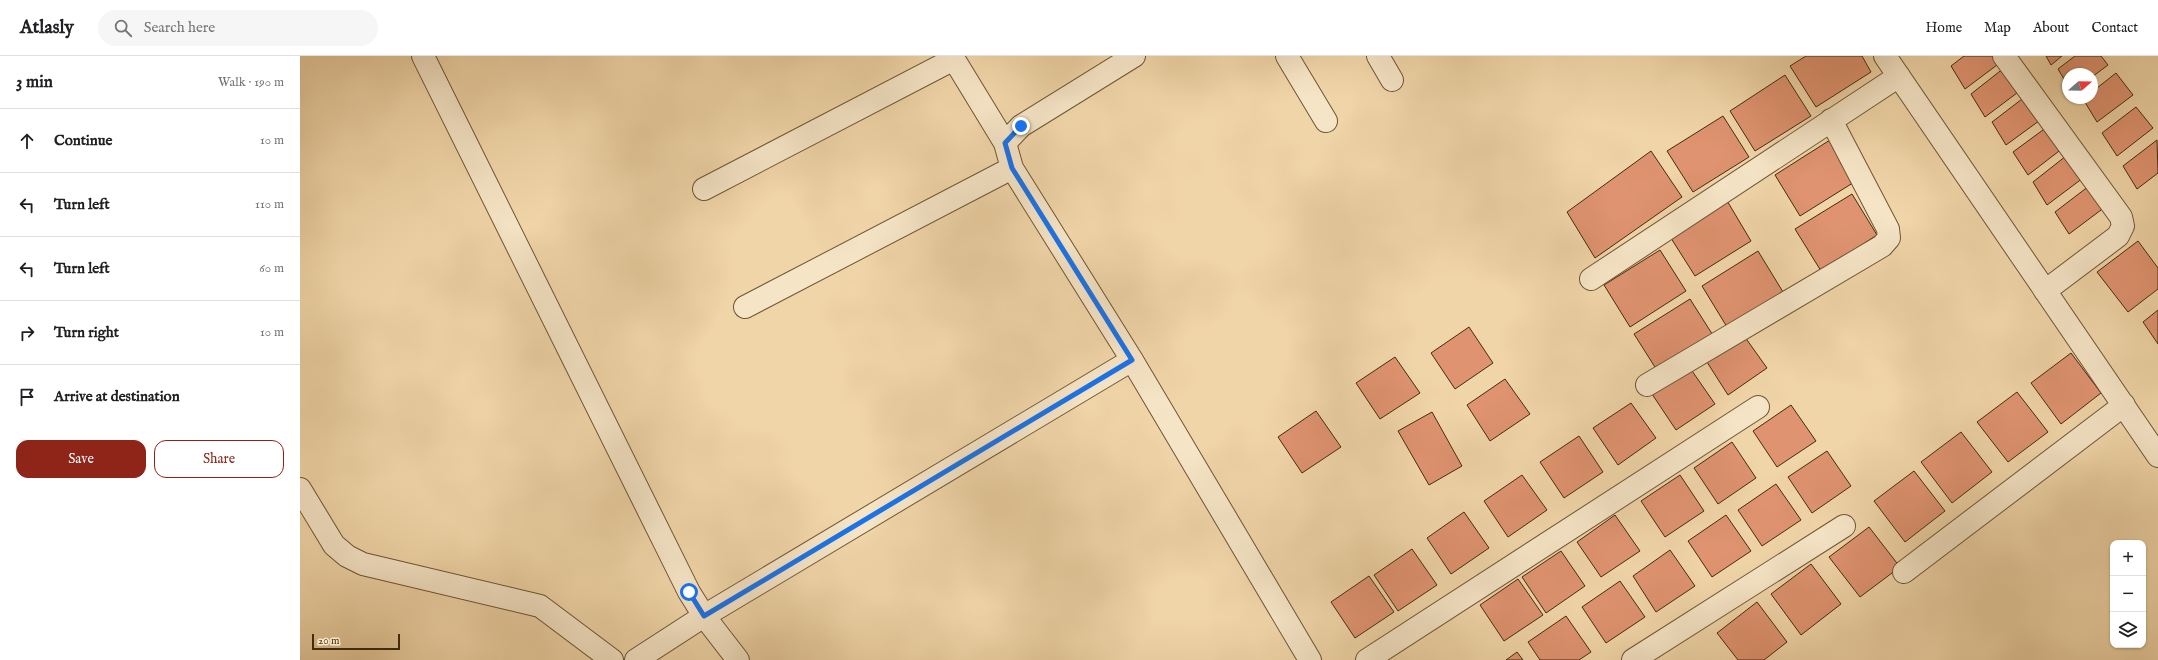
<!DOCTYPE html>
<meta charset="utf-8">
<style>
body{margin:0;font-family:"IM FELL English",serif;background:#f6f6f6;color:#202124}
.controls{position:absolute;right:12px;bottom:12px;display:grid;overflow:hidden;border-radius:8px;box-shadow:0 1px 3px #0004}
.controls button{width:36px;height:36px;display:grid;place-items:center;padding:0;border:0;border-bottom:1px solid #e0e0e0;background:#fff;color:#202124;font:20px sans-serif}
.compass{position:absolute;left:1762px;top:12px;width:36px;height:36px;border-radius:50%;background:#fff;box-shadow:0 1px 3px #0004;rotate:70deg}
.scale{position:absolute;left:12px;bottom:10px;width:88px;box-sizing:border-box;padding-left:4px;border:2px solid #432c0c;border-top:0;font-size:11px;line-height:14px;white-space:nowrap;color:#432c0c;-webkit-text-stroke:3px #f5e4c6;paint-order:stroke}
.stop{position:absolute;width:12px;height:12px;margin:-9px;border:3px solid #1a73e8;border-radius:50%;background:#fff}
.stop.end{background:#1a73e8;border-color:#fff;box-shadow:0 1px 4px #0008}
.list{margin:0;padding:0;list-style:none}
h2{display:flex;justify-content:space-between;align-items:center;height:52px;margin:0;padding:0 16px;font-size:17px}
h2 small{font-size:13px;font-weight:400;color:#757577}
.list li{display:grid;grid-template-columns:26px 1fr auto;gap:12px;align-items:center;box-sizing:border-box;height:64px;padding:0 16px;border-top:1px solid #e0e0e0}
.list b{display:block;font-size:15px;white-space:nowrap}
.list em{font-size:13px;font-style:normal;color:#757577}
.actions{display:flex;gap:8px;padding:12px 16px}
.actions a{flex:1;padding:9px 0;border:1px solid #8f2418;border-radius:12px;text-align:center;font-size:14px;color:#8f2418}
.actions .main{background:#8f2418;color:#fff}
.icon{flex:none;width:22px;height:22px;fill:none;stroke:currentColor;stroke-width:2;stroke-linecap:round;stroke-linejoin:round}
.map{position:relative;flex:none;width:1858px;height:604px;overflow:hidden}
header{display:flex;align-items:center;gap:24px;box-sizing:border-box;height:56px;padding:0 20px;background:#fff;border-bottom:1px solid #e0e0e0}
header strong{font-size:19px}
nav{display:flex;gap:22px;margin-inline-start:auto;font-size:14px}
.search{width:280px;height:36px;background:#f6f6f6;display:flex;align-items:center;gap:10px;box-sizing:border-box;padding:0 14px;border-radius:22px;color:#757577;font-size:15px}
main{display:flex}
aside{flex:1;background:#fff}
.map>svg:first-child{display:block}
</style>
<header>
<strong>Atlasly</strong>
<div class="search"><svg class="icon" aria-label="search" viewBox="0 0 24 24"><circle cx="10" cy="10" r="6"/><path d="M15 15l6 6"/></svg>Search here</div>
<nav><a>Home</a><a>Map</a><a>About</a><a>Contact</a></nav>
</header>
<main>
<aside>
<h2>3 min<small>Walk · 190 m</small></h2>
<ul class="list">
<li><svg class="icon" aria-label="ahead" viewBox="0 0 24 24"><path d="M12 20V5M6 11l6-6 6 6"/></svg><div><b>Continue</b></div><em>10 m</em></li>
<li><svg class="icon" aria-label="left" viewBox="0 0 24 24"><path d="M17 20v-9H6M10 6l-5 5 5 5"/></svg><div><b>Turn left</b></div><em>110 m</em></li>
<li><svg class="icon" aria-label="left" viewBox="0 0 24 24"><path d="M17 20v-9H6M10 6l-5 5 5 5"/></svg><div><b>Turn left</b></div><em>60 m</em></li>
<li><svg class="icon" aria-label="right" viewBox="0 0 24 24"><path d="M7 20v-9h11M14 6l5 5-5 5"/></svg><div><b>Turn right</b></div><em>10 m</em></li>
<li><svg class="icon" aria-label="arrive" viewBox="0 0 24 24"><path d="M6 21V4h12l-3 4 3 4H6"/></svg><div><b>Arrive at destination</b></div></li>
</ul>
<div class="actions"><a class="main">Save</a><a>Share</a></div>
</aside>
<div class="map">
<svg width="1858" height="604" viewBox="0 0 1858 604">
<rect width="100%" height="100%" fill="#f0d5a8"/>
<filter id="stains"><feTurbulence type="fractalNoise" baseFrequency=".005" numOctaves="4"/><feColorMatrix values="0 0 0 0 .2 0 0 0 0 .09 0 0 0 0 .02 0 0 0 .5 -.17"/></filter>
<radialGradient id="worn" r=".72"><stop offset=".6" stop-color="#630" stop-opacity="0"/><stop offset="1" stop-color="#630" stop-opacity=".3"/></radialGradient>
<path fill="#df9370" stroke="#432c0c" d="M1506,0H1562L1571,16L1516,51L1490,10Z
M1664,0H1697L1701,6L1665,33L1651,10Z
M1746,0H1762L1751,9Z
M1775,0H1801L1808,9L1792,21V18H1768V30L1758,13Z
M1704,12L1721,34L1685,61L1671,38Z
M1816,17L1833,39L1797,66L1783,43L1792,42V36Z
M1485,19L1511,60L1455,95L1430,55Z
M1726,40L1743,62L1706,89L1692,66Z
M1836,51L1853,72L1817,100L1802,77Z
M1423,60L1449,101L1393,136L1367,95Z
M1747,71L1763,92L1728,119L1713,96Z
M1530,84L1556,125L1500,160L1475,119Z
M1857,84L1858,117L1837,133L1823,110Z
M1351,95L1382,141L1295,202L1267,156Z
M1766,100L1783,122L1747,149L1733,126Z
M1789,130L1805,151L1769,178L1755,156Z
M1552,138L1577,179L1521,215L1495,173Z
M1426,143L1451,185L1395,220L1369,179Z
M1838,185L1858,212V233L1828,256L1797,216Z
M1360,194L1386,235L1330,271L1304,229Z
M1458,195L1483,236L1427,271L1402,230Z
M1390,243L1416,284L1360,319L1334,278Z
M1858,254V288L1843,266Z
M1169,271L1193,307L1155,333L1131,297Z
M1442,277L1467,312L1428,339L1405,303Z
M1771,297L1801,337L1761,368L1731,327Z
M1095,301L1120,337L1080,363L1056,327Z
M1390,312L1415,348L1376,374L1352,338Z
M1205,323L1230,358L1190,385L1167,349Z
M1717,336L1748,376L1708,406L1677,366Z
M1331,347L1356,382L1318,409L1293,372Z
M1491,349L1516,385L1477,411L1453,375Z
M1016,355L1041,391L1002,417L978,381Z
M1132,356L1162,410L1129,429L1098,375Z
M1661,376L1692,416L1652,447L1621,406Z
M1279,380L1303,416L1264,442L1240,406Z
M1432,386L1456,422L1418,448L1394,412Z
M1527,395L1551,430L1512,457L1488,421Z
M1614,415L1645,455L1605,486L1574,445Z
M1222,419L1247,454L1208,481L1184,445Z
M1380,419L1404,455L1365,481L1341,445Z
M1476,428L1501,464L1462,490L1438,454Z
M1164,456L1189,492L1151,518L1127,482Z
M1315,459L1340,495L1301,521L1277,486Z
M1426,459L1451,495L1412,521L1388,485Z
M1569,471L1600,511L1560,541L1529,501Z
M1112,493L1137,529L1098,555L1074,519Z
M1370,494L1395,530L1356,556L1333,520Z
M1261,495L1285,530L1246,557L1222,521Z
M1511,508L1541,548L1501,579L1471,538Z
M1069,520L1094,556L1055,582L1031,546Z
M1218,523L1243,559L1204,585L1180,549Z
M1320,525L1345,561L1306,587L1282,551Z
M1457,546L1487,586L1464,604H1438L1417,577Z
M1266,560L1291,596L1279,604H1240L1228,586Z
M1217,596L1223,604H1206Z"/>
<g fill="none" stroke-linecap="round" stroke-linejoin="round">
<g stroke="#6e5633" stroke-width="24">
<path id="street" d="M123,0L389,536L404,560L438,604
M652,0L705,87
M834,0L721,70L705,87L712,112L832,304L1010,604
M987,0L1026,65
M1078,0L1092,24
M1585,0L1858,400
M1704,0L1821,161L1823,170L1818,180L1745,235
M404,133L654,3
M1291,223L1599,20
M445,251L712,112
M1347,329L1582,190L1589,182L1588,173L1531,64
M0,433L34,489L47,500L63,508L240,550L312,604
M1604,516L1824,349
M336,604L404,560L832,304
M1067,604L1458,351
M1333,604L1544,470"/>
</g>
<use href="#street" stroke="#f5e4c6" stroke-width="22"/>
</g>
<g fill="none" stroke-linecap="round" stroke-linejoin="round">
<path stroke="#1a73e8" stroke-width="5" d="M389,536L404,560L832,304L712,112L705,87L721,70"/>
</g>
<rect width="100%" height="100%" filter="url(#stains)"/>
<rect width="100%" height="100%" fill="url(#worn)"/>
</svg>
<div class="controls">
<button>+</button>
<button>−</button>
<button><svg class="icon" aria-label="layers" viewBox="0 0 24 24"><path d="M12 4l9 5-9 5-9-5zM3 14l9 5 9-5"/></svg></button>
</div>
<svg class="compass" viewBox="-18 -18 36 36"><path d="M0-13l5 13h-10z" fill="#e53935"/><path d="M0 13l5-13h-10z" fill="#757577"/></svg>
<div class="scale">20 m</div>
<div class="stop" style="left:389px;top:536px"></div>
<div class="stop end" style="left:721px;top:70px"></div>
</div>
</main>
